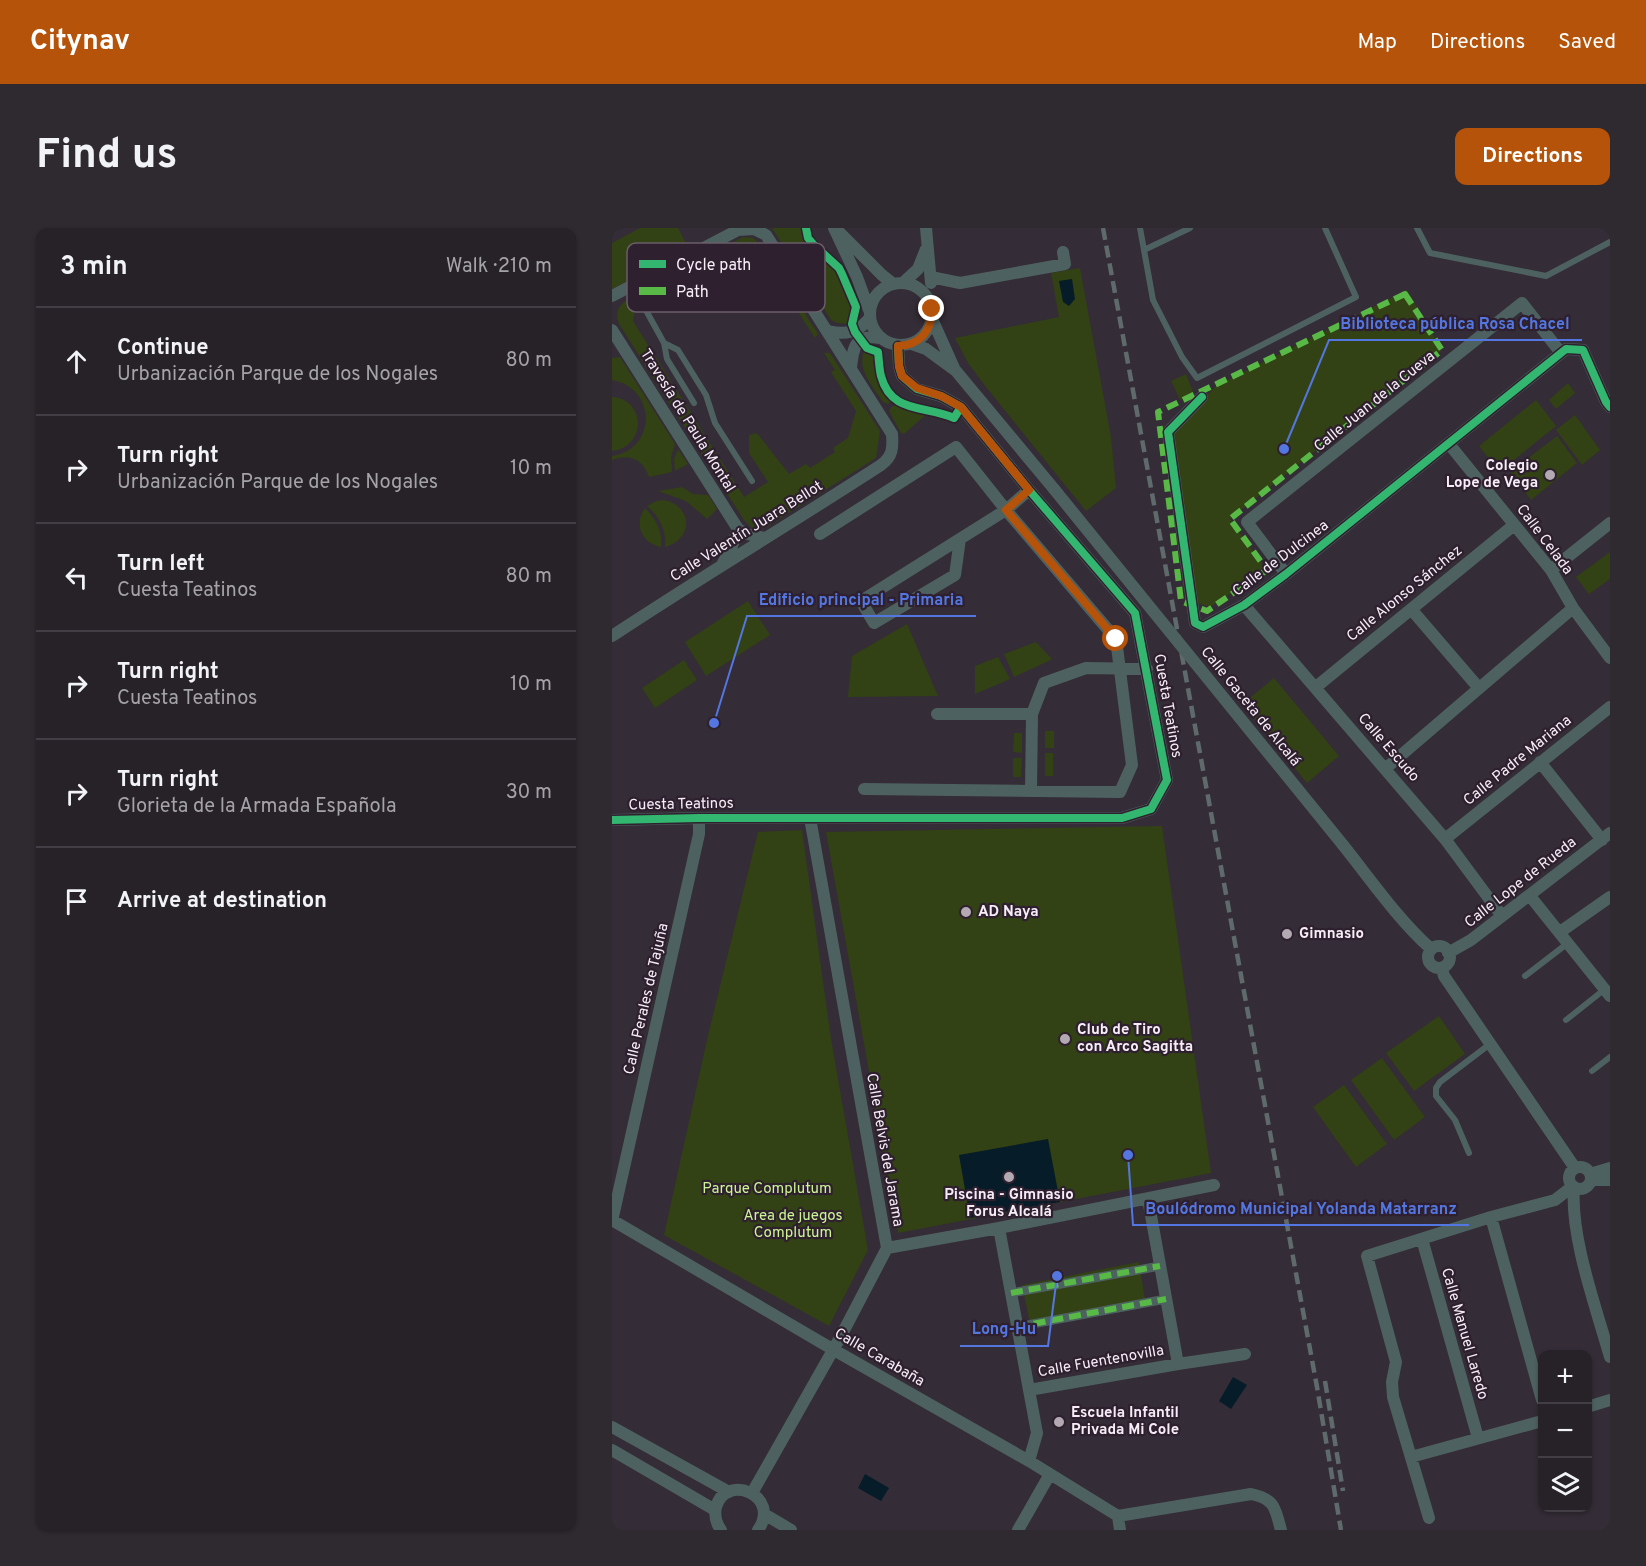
<!DOCTYPE html>
<meta charset="utf-8">
<style>
body{margin:0;font-family:Overpass,sans-serif;background:#2f2930;color:#f1f3f6}
.controls{position:absolute;right:18px;bottom:18px;display:grid;overflow:hidden;border-radius:12px;box-shadow:0 2px 4px #0004}
.controls button{width:54px;height:54px;display:grid;place-items:center;padding:0;border:0;border-bottom:2px solid #433e45;background:#272128;color:#f1f3f6;font:30px sans-serif}
.stop{position:absolute;width:18px;height:18px;margin:-14px;border:4px solid #b45309;border-radius:50%;background:#fff}
.stop.end{background:#b45309;border-color:#fff;box-shadow:0 2px 6px #0008}
.list{margin:0;padding:0;list-style:none}
h2{display:flex;justify-content:space-between;align-items:center;height:78px;margin:0;padding:0 24px;font-size:26px}
h2 small{font-size:20px;font-weight:400;color:#a4a3a8}
.list li{display:grid;grid-template-columns:39px 1fr auto;gap:18px;align-items:center;box-sizing:border-box;height:108px;padding:0 24px;border-top:2px solid #433e45}
.list b{display:block;font-size:22px;white-space:nowrap}
.list p{margin:0;font-size:20px;white-space:nowrap;color:#a4a3a8}
.list em{font-size:20px;font-style:normal;color:#a4a3a8}
.icon{flex:none;width:33px;height:33px;fill:none;stroke:currentColor;stroke-width:2;stroke-linecap:round;stroke-linejoin:round}
.map{position:relative;flex:none;width:998px;height:1302px;overflow:hidden;border-radius:12px}
header{display:flex;align-items:center;gap:36px;box-sizing:border-box;height:84px;padding:0 30px;background:#b45309;color:#fff}
header strong{font-size:28px}
nav{display:flex;gap:33px;margin-inline-start:auto;font-size:21px}
.intro{display:flex;align-items:center;justify-content:space-between;box-sizing:border-box;height:144px;padding:0 36px}
h1{margin:0;font-size:42px}
.button{padding:15px 27px;border-radius:12px;background:#b45309;color:#fff;font-size:21px;font-weight:700}
main{display:flex;gap:36px;padding:0 36px}
aside{flex:1;background:#272128;border-radius:12px;box-shadow:0 2px 4px #0004}
.map>svg:first-child{display:block}
</style>
<header>
<strong>Citynav</strong>
<nav><a>Map</a><a>Directions</a><a>Saved</a></nav>
</header>
<div class="intro"><h1>Find us</h1><a class="button">Directions</a></div>
<main>
<aside>
<h2>3 min<small>Walk · 210 m</small></h2>
<ul class="list">
<li><svg class="icon" aria-label="ahead" viewBox="0 0 24 24"><path d="M12 20V5M6 11l6-6 6 6"/></svg><div><b>Continue</b><p>Urbanización Parque de los Nogales</p></div><em>80 m</em></li>
<li><svg class="icon" aria-label="right" viewBox="0 0 24 24"><path d="M7 20v-9h11M14 6l5 5-5 5"/></svg><div><b>Turn right</b><p>Urbanización Parque de los Nogales</p></div><em>10 m</em></li>
<li><svg class="icon" aria-label="left" viewBox="0 0 24 24"><path d="M17 20v-9H6M10 6l-5 5 5 5"/></svg><div><b>Turn left</b><p>Cuesta Teatinos</p></div><em>80 m</em></li>
<li><svg class="icon" aria-label="right" viewBox="0 0 24 24"><path d="M7 20v-9h11M14 6l5 5-5 5"/></svg><div><b>Turn right</b><p>Cuesta Teatinos</p></div><em>10 m</em></li>
<li><svg class="icon" aria-label="right" viewBox="0 0 24 24"><path d="M7 20v-9h11M14 6l5 5-5 5"/></svg><div><b>Turn right</b><p>Glorieta de la Armada Española</p></div><em>30 m</em></li>
<li><svg class="icon" aria-label="arrive" viewBox="0 0 24 24"><path d="M6 21V4h12l-3 4 3 4H6"/></svg><div><b>Arrive at destination</b></div></li>
</ul>
</aside>
<div class="map">
<svg width="998" height="1302" viewBox="0 0 998 1302">
<rect width="100%" height="100%" fill="#342c36"/>
<path fill="#324214" d="M28,0H66L77,21L0,61V15Z
M160,0H191L198,14L228,44L241,78L242,84L236,96L225,95L219,92Z
M131,9L141,10L149,17L206,106L203,110L179,73L175,75L141,20L45,79L37,73L35,60Z
M468,40L499,209L504,260L474,283L374,159L356,135L343,110L447,89L439,45Z
M795,62L830,122L618,291L655,342L598,379L583,374L560,205L604,158Z
M15,72L23,82L21,93L132,269L156,254L137,225V207L145,205L177,246L194,236L198,240L223,224L221,220L236,210L244,183L219,144L223,142L212,125H218L268,203L264,230L153,300H140L132,292L7,96C3,85 6,78 15,72Z
M254,120L265,125C266,144 268,158 282,172L276,176L271,174C261,158 242,139 254,120Z
M8,129L63,216L59,229L60,244L37,249C31,231 17,225 0,232V228C45,221 45,160 0,152V130Z
M574,146L582,166L568,172L559,153Z
M956,155L963,165L944,181L937,172Z
M0,169C35,171 34,220 0,223Z
M924,172L944,198L887,244L867,218Z
M286,176L303,182L315,183L316,185L292,206L289,205L277,183L279,179Z
M963,187L988,222L970,237L944,202Z
M945,208L965,235L919,272L898,244Z
M66,221L76,236L63,243L62,231Z
M70,259L81,266L96,267L105,281L95,291L74,273L46,263Z
M52,272C81,278 82,311 53,319C55,304 47,288 35,278L44,273Z
M33,280C44,291 51,304 49,319C30,315 21,297 33,280Z
M998,324V351L977,366L964,349Z
M136,373L158,407L94,448L73,414Z
M295,396L326,468L236,469L240,428Z
M424,414L439,430V432L402,449L392,426Z
M386,429L398,451L363,466V438Z
M72,432L85,452L43,480L30,460Z
M662,450L727,528L695,555L630,476Z
M433,503H442V520H433Z
M402,505H410V525L401,524Z
M433,525H441V548H433Z
M401,530H410L409,549H401Z
M550,598L599,945L286,1005L214,604Z
M190,602L219,811L256,1022L217,1098L52,1007L97,803L146,604Z
M827,788L853,826L802,863L774,825Z
M770,830L813,889L782,912L739,852Z
M732,857L775,916L744,939L701,879Z
M527,1034L534,1078L419,1100L410,1057Z"/>
<path fill="#061c28" d="M460,51L463,71L457,78L451,74L447,53Z
M436,911L448,974L358,990L347,927Z
M621,1149L635,1157L619,1181L607,1173Z
M253,1246L277,1260L269,1273L246,1260Z"/>
<g fill="none" stroke-linecap="round" stroke-linejoin="round">
<path stroke="#4e6161" stroke-width="6" d="M528,0L541,72L570,129L585,150L744,69L713,0
M805,0L818,25L934,48L998,14
M532,22L578,0
M20,57L52,115L66,122L94,167L103,195L140,253
M52,115L55,131L82,175
M913,748L956,715
M954,792L993,761
M980,843L998,829
M857,925L843,892L824,868V860L828,854L878,816"/>
<path stroke="#4e6161" stroke-width="9" d="M399,1065L548,1038
M404,1099L554,1071"/>
<path stroke="#4e6161" stroke-width="12" d="M222,0L245,49L257,82
M314,0L319,55
M227,4L270,47L280,55
M319,49L348,55L453,36L451,24
M292,54L306,41L314,21
M258 86a31 31 0 1 1 62 0a31 31 0 1 1-62 0Z
M0,68L126,2L142,1L154,7L280,206C281,220 281,228 269,237C180,295 89,349 0,408
M320,91L342,140
M0,102L126,301L135,306L153,310
M216,103C234,107 245,105 257,91
M300,116L314,121L344,143L442,261
M239,140C241,119 243,106 268,110
M590,169L556,204L583,395L591,399L632,377L674,346L954,121L971,122L994,174L998,179
M837,216L939,342L961,380L998,430
M208,306L344,219L394,282L417,262
M111,335L119,321L126,301
M939,342L998,295
M674,346L635,294L910,75L949,125
M632,377L833,611L890,688
M799,381L866,459
M704,459L902,297
M325,486H420
M928,534L990,612
M774,540L961,380
M252,561L508,564L520,537L504,411L394,282L249,373L262,395L343,347L348,311
M419,563L420,486L432,455L474,440L535,441
M0,592L87,590H510L539,581L555,552L523,385L417,262L349,179L329,168L305,161L290,148L287,138L286,118
M833,611L998,479
M731,617C759,652 785,690 818,720
M918,668L998,768
M948,704L998,669
M816 729a11 11 0 1 1 22 0a11 11 0 1 1-22 0Z
M836,725L859,712L998,605
M830,741L832,748L963,940
M957 950a11 11 0 1 1 22 0a11 11 0 1 1-22 0Z
M978,946L998,940
M979,952H998
M962,959C958,1009 984,1079 998,1129
M536,971L566,1136
M879,989L930,1172
M0,992L222,1122L417,1233L506,1288L508,1302
M0,993L87,606V590
M387,1000L602,957
M810,1011L866,1210
M275,1020L387,1000L425,1205L417,1233
M417,1162L566,1136L633,1126
M975,1179L998,1172
M0,1199L117,1264
M0,1222L103,1282
M799,1229L930,1193
M140,1265L229,1108L275,1020L198,590
M152,1286L179,1302
M506,1288L639,1266C663,1271 663,1280 669,1302
M817,1290L781,1169L780,1154L784,1134L755,1028L879,989L943,972L961,958
M109,1302C104,1295 102,1288 104,1279C114,1244 170,1268 146,1302
M406,1302L438,1246"/>
<path stroke="#5f6a6c" stroke-width="4.5" stroke-dasharray="12 6" stroke-linecap="butt" d="M491,0L705,1159L729,1302
M713,1153L731,1263"/>
<path stroke="#4e6161" stroke-width="12" d="M442,261L731,617"/>
<path stroke="#58b947" stroke-width="6" stroke-dasharray="12 6" stroke-linecap="butt" d="M793,66L830,122L618,291L655,342L595,383L569,373L546,184Z
M399,1065L548,1038
M404,1099L554,1071"/>
<g stroke="#2e202e" stroke-width="11">
<path id="cycleway" d="M194,0L196,10L202,17L227,40L230,46L244,79L240,96L243,104L255,120L266,124C267,132 267,140 269,148C279,186 313,177 342,190L349,179
M590,169L556,204L583,395L591,399L632,377L674,346L954,121L971,122L994,174L998,179
M0,592L87,590H510L539,581L555,552L523,385L417,262L349,179L329,168L305,161L290,148L287,138L286,118"/>
</g>
<use href="#cycleway" stroke="#33b770" stroke-width="8"/>
</g>
<g fill="none" stroke-linecap="round" stroke-linejoin="round">
<path stroke="#b45309" stroke-width="8" d="M320,81C320,103 308,117 286,118L287,138L290,148L305,160L329,168L349,179L417,262L394,282L504,411"/>
</g>
<g fill="#b3a9b3" stroke="#2e202e" stroke-width="2">
<circle cx="938" cy="247" r="6"/>
<circle cx="354" cy="684" r="6"/>
<circle cx="675" cy="706" r="6"/>
<circle cx="453" cy="811" r="6"/>
<circle cx="397" cy="949" r="6"/>
<circle cx="447" cy="1194" r="6"/>
</g>
<g text-anchor="middle" dominant-baseline="central" stroke-width="4.5" stroke-linejoin="round" paint-order="stroke">
<g font-size="15" fill="#f7edf7" stroke="#2e202e">
<text transform="translate(763 174) rotate(-39)">Calle Juan de la Cueva</text>
<text transform="translate(75 193) rotate(58)">Travesía de Paula Montal</text>
<text transform="translate(135 304) rotate(-32)">Calle Valentín Juara Bellot</text>
<text transform="translate(932 312) rotate(53)">Calle Celada</text>
<text transform="translate(669 331) rotate(-37)">Calle de Dulcinea</text>
<text transform="translate(793 366) rotate(-39)">Calle Alonso Sánchez</text>
<text transform="translate(555 478) rotate(80)">Cuesta Teatinos</text>
<text transform="translate(638 479) rotate(51)">Calle Gaceta de Alcalá</text>
<text transform="translate(776 520) rotate(49)">Calle Escudo</text>
<text transform="translate(906 533) rotate(-39)">Calle Padre Mariana</text>
<text transform="translate(69 577) rotate(-1)">Cuesta Teatinos</text>
<text transform="translate(909 655) rotate(-38)">Calle Lope de Rueda</text>
<text transform="translate(35 771) rotate(-77)">Calle Perales de Tajuña</text>
<text transform="translate(272 922) rotate(80)">Calle Belvis del Jarama</text>
<text transform="translate(852 1106) rotate(74)">Calle Manuel Laredo</text>
<text transform="translate(267 1130) rotate(30)">Calle Carabaña</text>
<text transform="translate(489 1134) rotate(-10)">Calle Fuentenovilla</text>
</g>
<g font-size="15" font-weight="bold" fill="#f7edf7" stroke="#2e202e" text-anchor="start">
<text x="926" y="238" text-anchor="end">Colegio<tspan x="926" dy="17">Lope de Vega</tspan></text>
<text x="366" y="684">AD Naya</text>
<text x="687" y="706">Gimnasio</text>
<text x="465" y="802">Club de Tiro<tspan x="465" dy="17">con Arco Sagitta</tspan></text>
<text x="397" y="967" text-anchor="middle">Piscina - Gimnasio<tspan x="397" dy="17">Forus Alcalá</tspan></text>
<text x="459" y="1185">Escuela Infantil<tspan x="459" dy="17">Privada Mi Cole</tspan></text>
</g>
<g font-size="15" fill="#cbf593" stroke="#2e202e">
<text x="155" y="961">Parque Complutum</text>
<text x="181" y="988">Area de juegos<tspan x="181" dy="17">Complutum</tspan></text>
</g>
</g>
<rect x="15" y="15" width="198" height="69" rx="9" fill="#2e202e" stroke="#6a5e6a" stroke-width="1.5"/>
<rect x="27" y="32" width="27" height="8" fill="#33b770"/>
<rect x="27" y="59" width="27" height="8" fill="#58b947"/>
<g font-size="16" fill="#f7edf7">
<text x="64" y="42">Cycle path</text>
<text x="64" y="69">Path</text>
</g>
<path fill="none" stroke="#5476e0" stroke-width="2" d="M672 221L717 112H970M102 495L135 388H364M516 927L521 997H857M445 1048L436 1118H348"/>
<g fill="#5476e0" stroke="#2e202e" stroke-width="2">
<circle cx="672" cy="221" r="6"/>
<circle cx="102" cy="495" r="6"/>
<circle cx="516" cy="927" r="6"/>
<circle cx="445" cy="1048" r="6"/>
</g>
<g font-size="16" text-anchor="middle" font-weight="bold" fill="#5476e0" stroke="#2e202e" stroke-width="4.5" stroke-linejoin="round" paint-order="stroke">
<text x="843" y="101">Biblioteca pública Rosa Chacel</text>
<text x="249" y="377">Edificio principal - Primaria</text>
<text x="689" y="986">Boulódromo Municipal Yolanda Matarranz</text>
<text x="392" y="1106">Long-Hu</text>
</g>
</svg>
<div class="controls">
<button>+</button>
<button>−</button>
<button><svg class="icon" aria-label="layers" viewBox="0 0 24 24"><path d="M12 4l9 5-9 5-9-5zM3 14l9 5 9-5"/></svg></button>
</div>
<div class="stop" style="left:504px;top:411px"></div>
<div class="stop end" style="left:320px;top:81px"></div>
</div>
</main>
